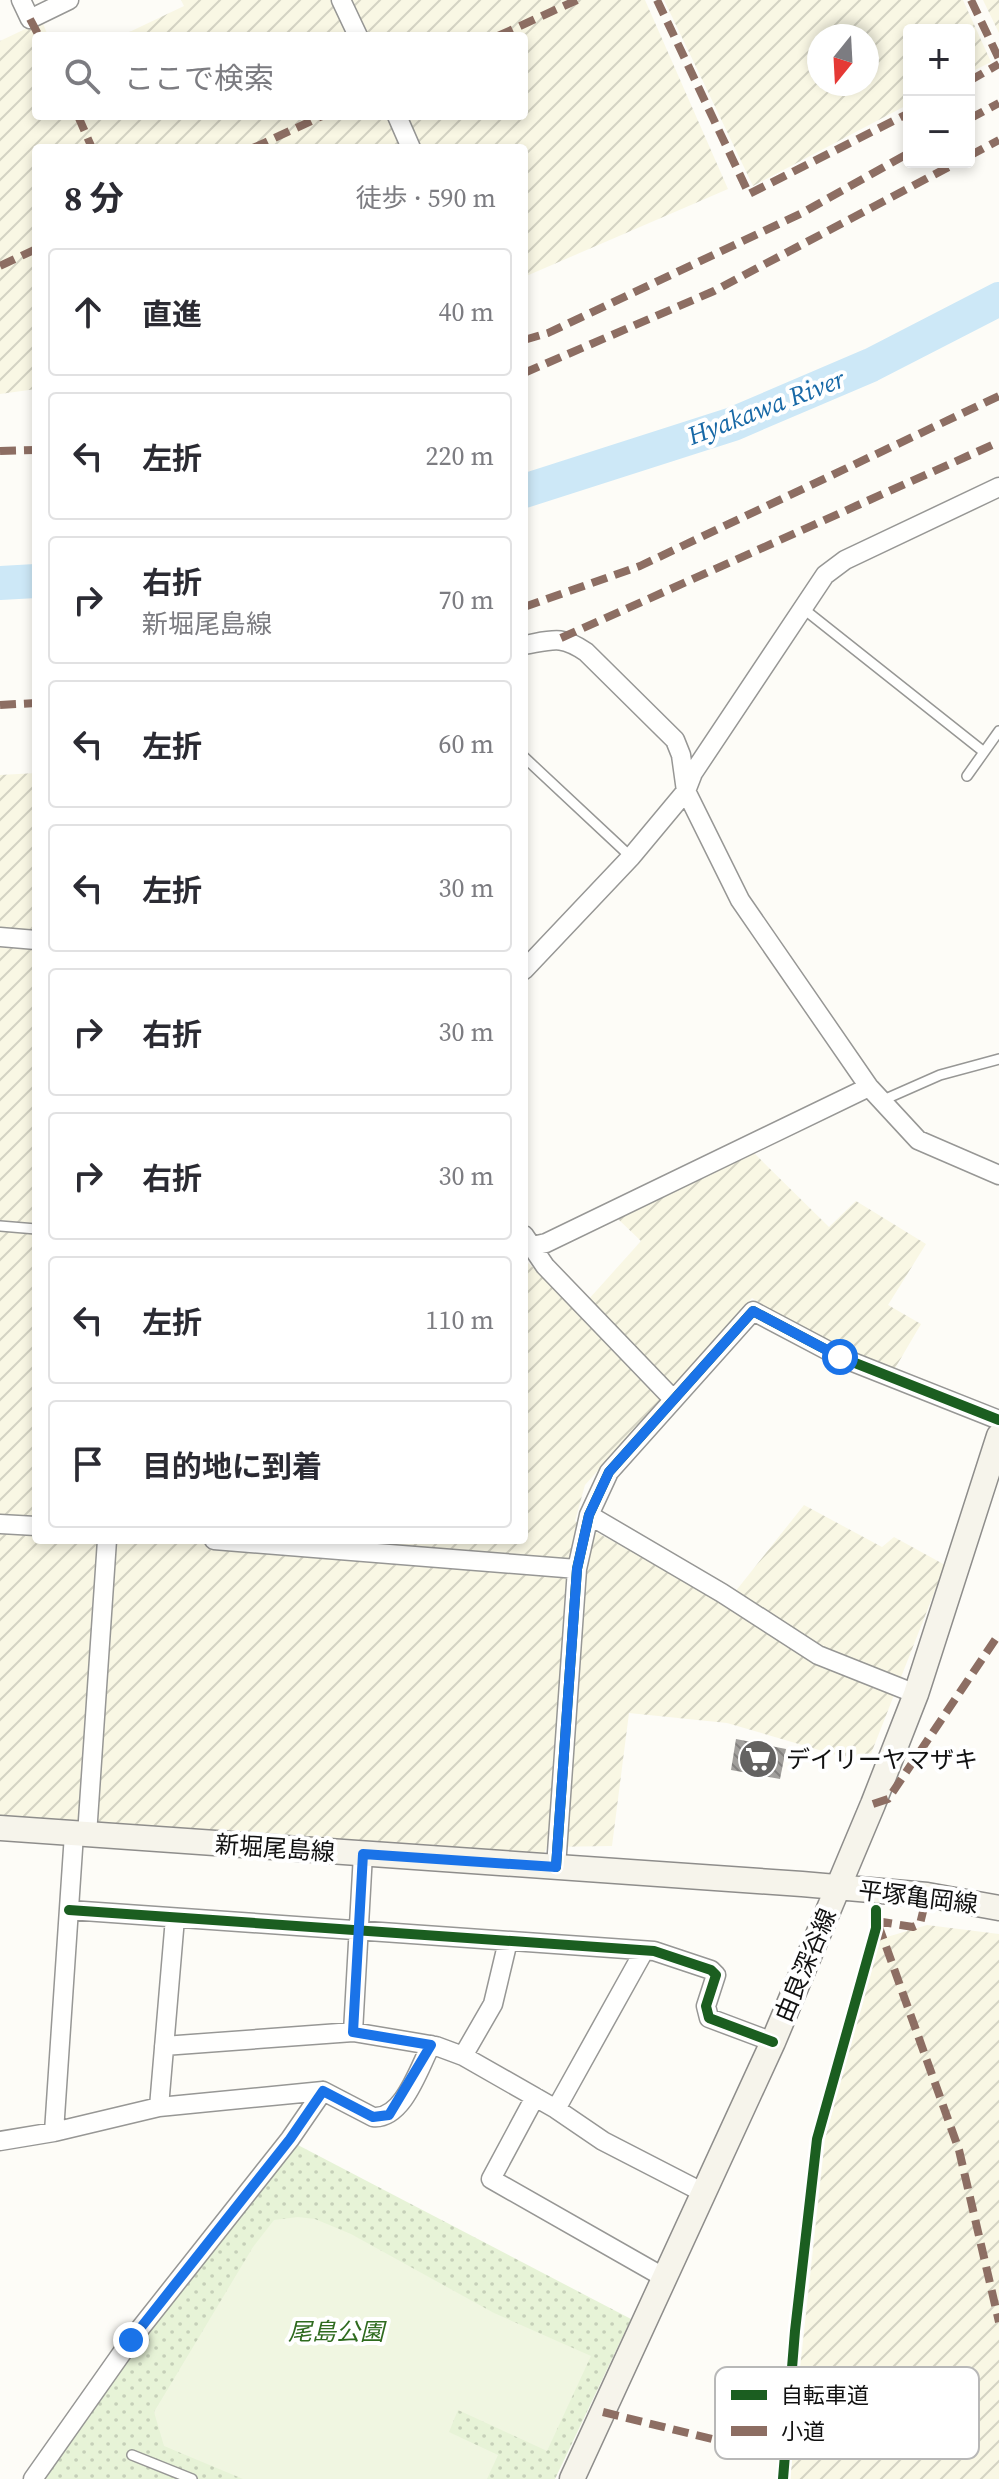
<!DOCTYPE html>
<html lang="ja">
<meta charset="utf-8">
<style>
body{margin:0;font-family:"Source Serif 4","Noto Sans JP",serif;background:#f2f2f3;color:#2b2b33}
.controls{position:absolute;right:24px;top:24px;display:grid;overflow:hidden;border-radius:8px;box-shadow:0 4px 12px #0003}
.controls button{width:72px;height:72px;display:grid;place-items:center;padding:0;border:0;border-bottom:2px solid #e1e1e2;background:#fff;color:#2b2b33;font:40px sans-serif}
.compass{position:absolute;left:807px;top:24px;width:72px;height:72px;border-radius:50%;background:#fff;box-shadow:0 4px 12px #0003;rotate:198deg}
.stop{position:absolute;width:24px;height:24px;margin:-18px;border:6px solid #1a73e8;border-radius:50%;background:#fff}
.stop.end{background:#1a73e8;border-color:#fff;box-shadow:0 2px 8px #0008}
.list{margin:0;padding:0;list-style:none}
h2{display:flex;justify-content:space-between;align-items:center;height:104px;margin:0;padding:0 32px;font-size:34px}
h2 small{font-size:26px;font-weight:400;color:#7c7c81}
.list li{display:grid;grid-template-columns:52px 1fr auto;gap:24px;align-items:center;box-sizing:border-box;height:128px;margin:0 16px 16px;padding:0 16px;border:2px solid #e1e1e2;border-radius:8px}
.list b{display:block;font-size:30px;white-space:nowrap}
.list p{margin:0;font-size:26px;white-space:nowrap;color:#7c7c81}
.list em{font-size:26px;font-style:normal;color:#7c7c81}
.icon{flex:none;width:44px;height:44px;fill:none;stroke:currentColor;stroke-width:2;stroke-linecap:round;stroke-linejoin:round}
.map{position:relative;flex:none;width:999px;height:2479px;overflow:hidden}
.search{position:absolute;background:#fff;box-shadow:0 4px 12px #0003;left:32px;top:32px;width:496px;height:88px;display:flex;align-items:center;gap:20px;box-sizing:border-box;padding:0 28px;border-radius:8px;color:#7c7c81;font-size:30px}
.panel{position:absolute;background:#fff;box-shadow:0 4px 12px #0003;left:32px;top:144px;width:496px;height:1400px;border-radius:8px}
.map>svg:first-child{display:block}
</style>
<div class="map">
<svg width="999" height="2479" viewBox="0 0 999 2479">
<defs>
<pattern id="farmland-furrows" width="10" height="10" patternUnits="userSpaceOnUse" patternTransform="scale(2)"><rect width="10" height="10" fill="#f9f7e4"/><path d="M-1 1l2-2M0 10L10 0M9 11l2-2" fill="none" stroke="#d4d3c3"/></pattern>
<pattern id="park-dots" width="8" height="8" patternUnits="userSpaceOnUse" patternTransform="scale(2)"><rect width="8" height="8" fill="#e7f3d7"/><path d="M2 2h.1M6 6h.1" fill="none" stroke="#c5cfb8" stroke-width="1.8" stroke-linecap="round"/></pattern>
<pattern id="building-back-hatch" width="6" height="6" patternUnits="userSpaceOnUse" patternTransform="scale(2)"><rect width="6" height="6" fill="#a19f9c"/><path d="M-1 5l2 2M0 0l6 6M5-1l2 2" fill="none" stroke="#82807e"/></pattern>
</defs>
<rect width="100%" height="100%" fill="#fdfcf7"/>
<path fill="url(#farmland-furrows)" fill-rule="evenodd" d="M181,0H645L728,189L524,277V148H36V389L0,394V41L42,21L48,36H36V116H524V36H121L184,6Z
M664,0H963L991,62L969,73V30H909V104L753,186ZM867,36V84H819V36Z
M983,0H999V33Z
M36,773V1540H524V1259L579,1310L641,1241L618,1219L754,1153L829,1227L856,1201L926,1244L888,1305L921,1324L894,1370L806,1333L752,1298L585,1485L575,1521L727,1602L804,1505L882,1547L894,1537L945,1565L867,1764L727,1723L629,1713L612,1846L547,1847L543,1855L0,1818V775Z
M927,1925L999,1934V2479H788L825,2139L877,1940Z"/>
<path fill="url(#park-dots)" d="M296,2144L631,2319L555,2479H39L136,2344Z"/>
<path fill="#f0f6e1" d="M298,2217L315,2219L351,2234L494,2313L591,2356L547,2451L458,2410L449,2432L498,2455L487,2479H243L164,2446L154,2412L253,2247L274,2220Z"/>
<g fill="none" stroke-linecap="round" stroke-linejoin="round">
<path stroke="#cde8f7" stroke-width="34" d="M524,491L733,424L871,365L999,299
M0,583L36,581"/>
</g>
<path fill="url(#building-back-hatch)" d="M736,1739L786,1749L780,1779L731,1770Z"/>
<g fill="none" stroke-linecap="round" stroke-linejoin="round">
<g stroke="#979795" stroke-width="12">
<path id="service" d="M805,610L984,752
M524,757L631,857
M967,776L999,731
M881,1101L940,1075L999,1059
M0,1226L36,1229
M132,2455L192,2479"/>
</g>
<g stroke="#979795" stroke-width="21">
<path id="minor" d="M21,0L30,19L69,0
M341,0L358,36
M397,116L411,148
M524,645C553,640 561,635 586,652L675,740L681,755L686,791L740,900L869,1087L918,1140L999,1175
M0,937L36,940
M524,970L631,857L686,791L693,773L825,575L845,560L999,487
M524,1235L545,1266L672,1398
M524,1248L546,1243L869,1087
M589,1515L722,1593L818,1655L916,1694
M0,1524L36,1526
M214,1540L577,1569
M87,1835L107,1540
M556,1867L577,1569L589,1515L609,1472L753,1311L840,1357L999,1420
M69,1910L654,1951L711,1970L716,1975L706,2006L709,2018L773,2042
M353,2032L363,1854
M164,2046L353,2032L436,2046L463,2056L556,2109L603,2141L704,2193
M463,2056L493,2004L508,1941
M535,2097L491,2179L665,2278
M159,2107L175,1918
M556,2109L644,1951
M54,2132L74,1834
M0,2141L54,2132L159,2107L323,2091L373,2117C403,2120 419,2068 431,2045
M33,2479L131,2340L290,2139L323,2091"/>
</g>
<g stroke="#8e8d8b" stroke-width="27">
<path id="secondary" d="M0,1828L802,1884L927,1895L999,1908
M572,2479L773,2042L873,1804L916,1694L999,1436"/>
</g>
<use href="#service" stroke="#fffffe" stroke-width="9"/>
<use href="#minor" stroke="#fffffe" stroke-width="18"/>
<use href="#secondary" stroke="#f6f4eb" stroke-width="24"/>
<path stroke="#8d6e63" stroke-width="8" stroke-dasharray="16 8" stroke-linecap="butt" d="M657,0L749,194L909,113
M971,0L999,59
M30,19L39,36
M498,36L577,0
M969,81L999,64
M78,116L92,148
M969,119L999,103
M253,148L322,116
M969,156L999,140
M0,266L36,249
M524,340L548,333L802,213L909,153
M524,373L714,291L958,162
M0,451L36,450
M524,607L640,566L999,396
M561,638L999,442
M0,705L36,703
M873,1804L888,1799L999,1634
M876,1921L913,1927L920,1924L927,1895
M878,1924L959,2150L999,2322
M603,2412L785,2457"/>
<g stroke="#fff" stroke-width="15">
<path id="cycleway" d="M556,1867L577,1569L589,1515L609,1472L753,1311L840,1357L999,1420
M69,1910L654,1951L711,1970L716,1975L706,2006L709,2018L773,2042
M783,2479L795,2331L817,2139L876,1928V1910"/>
</g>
<use href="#cycleway" stroke="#1b5e20" stroke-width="10"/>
</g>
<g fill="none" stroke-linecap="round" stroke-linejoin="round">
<path stroke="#1a73e8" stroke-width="10" d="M131,2340L290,2139L323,2091L373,2117L389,2115L431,2045L353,2032L363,1854L556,1867L577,1569L589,1515L609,1472L753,1311L840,1357"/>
</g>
<defs>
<g id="supermarket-disc" transform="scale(2)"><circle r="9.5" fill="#646362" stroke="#fff"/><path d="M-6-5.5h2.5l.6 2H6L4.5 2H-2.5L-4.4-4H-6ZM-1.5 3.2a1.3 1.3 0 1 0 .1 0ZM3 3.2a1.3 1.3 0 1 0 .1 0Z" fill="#fff"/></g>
</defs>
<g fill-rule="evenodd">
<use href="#supermarket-disc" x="758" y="1759"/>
</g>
<g text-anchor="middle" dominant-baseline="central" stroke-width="8" stroke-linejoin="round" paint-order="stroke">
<g font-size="24" fill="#111" stroke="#fff" text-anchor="start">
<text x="786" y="1759">デイリーヤマザキ</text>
</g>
<g font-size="24" fill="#111" stroke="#fff">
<text transform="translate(275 1848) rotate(4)">新堀尾島線</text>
<text transform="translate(918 1897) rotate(7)">平塚亀岡線</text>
<text transform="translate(805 1965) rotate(-67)">由良深谷線</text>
</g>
<g font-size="24" font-style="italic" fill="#2f6b1f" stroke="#fff">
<text x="336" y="2331">尾島公園</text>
</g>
<g font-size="26" font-style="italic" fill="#1768a6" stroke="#fff">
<text transform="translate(766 407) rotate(-21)">Hyakawa River</text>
</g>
</g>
<rect x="715" y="2367" width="264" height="92" rx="12" fill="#fff" stroke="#b8b8b8" stroke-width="2"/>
<rect x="731" y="2390" width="36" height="10" fill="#1b5e20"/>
<rect x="731" y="2426" width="36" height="10" fill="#8d6e63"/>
<g font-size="22" fill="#111">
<text x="781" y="2403">自転車道</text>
<text x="781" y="2439">小道</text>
</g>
</svg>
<div class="controls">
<button>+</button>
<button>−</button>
</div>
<svg class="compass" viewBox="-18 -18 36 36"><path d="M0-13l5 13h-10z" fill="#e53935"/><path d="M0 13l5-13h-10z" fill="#7c7c81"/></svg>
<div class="stop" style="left:840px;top:1357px"></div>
<div class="stop end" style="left:131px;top:2340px"></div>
<div class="search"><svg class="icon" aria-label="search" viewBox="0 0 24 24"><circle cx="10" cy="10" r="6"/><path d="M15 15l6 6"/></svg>ここで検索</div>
<section class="panel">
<h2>8 分<small>徒歩 · 590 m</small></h2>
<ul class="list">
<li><svg class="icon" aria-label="ahead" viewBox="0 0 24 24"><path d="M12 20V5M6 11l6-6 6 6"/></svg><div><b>直進</b></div><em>40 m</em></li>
<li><svg class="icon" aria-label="left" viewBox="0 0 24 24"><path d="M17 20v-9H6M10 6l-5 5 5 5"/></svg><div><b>左折</b></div><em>220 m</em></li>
<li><svg class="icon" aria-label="right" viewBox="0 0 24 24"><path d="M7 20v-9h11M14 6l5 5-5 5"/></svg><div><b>右折</b><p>新堀尾島線</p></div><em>70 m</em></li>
<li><svg class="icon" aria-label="left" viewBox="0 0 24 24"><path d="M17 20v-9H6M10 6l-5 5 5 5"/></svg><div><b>左折</b></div><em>60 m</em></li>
<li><svg class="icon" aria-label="left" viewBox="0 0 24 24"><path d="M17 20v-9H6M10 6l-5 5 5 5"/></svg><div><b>左折</b></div><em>30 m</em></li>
<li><svg class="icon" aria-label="right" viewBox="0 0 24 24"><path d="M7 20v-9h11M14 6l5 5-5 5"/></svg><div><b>右折</b></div><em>30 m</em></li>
<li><svg class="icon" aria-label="right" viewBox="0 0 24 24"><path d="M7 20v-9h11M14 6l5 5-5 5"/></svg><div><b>右折</b></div><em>30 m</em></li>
<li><svg class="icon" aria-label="left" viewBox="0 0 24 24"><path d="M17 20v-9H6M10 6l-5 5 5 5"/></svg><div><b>左折</b></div><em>110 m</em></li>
<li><svg class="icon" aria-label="arrive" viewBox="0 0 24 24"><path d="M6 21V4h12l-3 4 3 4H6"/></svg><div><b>目的地に到着</b></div></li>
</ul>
</section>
</div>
